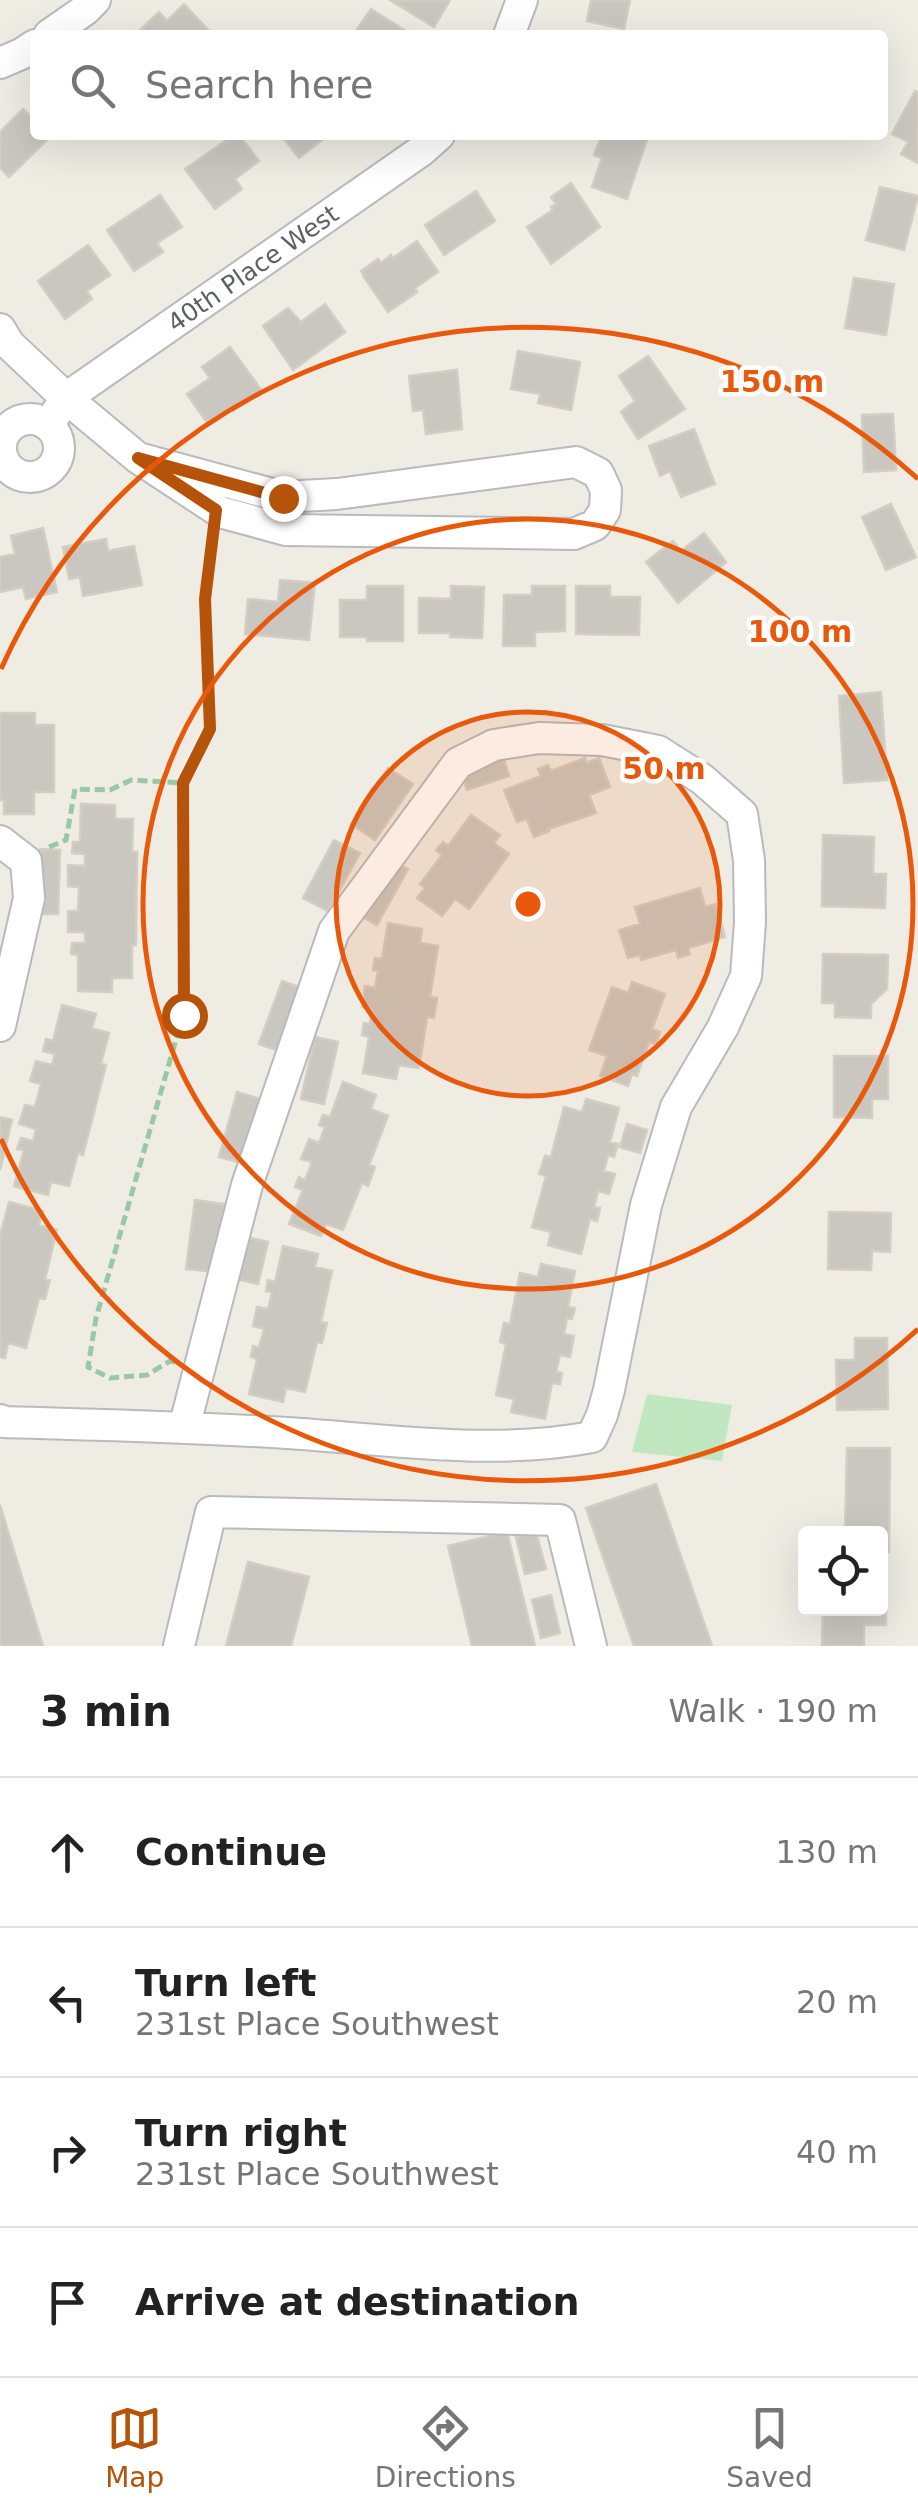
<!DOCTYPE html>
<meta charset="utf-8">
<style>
body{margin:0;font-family:"DejaVu Sans",sans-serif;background:#f6f6f6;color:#222}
.controls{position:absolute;right:30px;bottom:30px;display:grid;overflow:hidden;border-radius:10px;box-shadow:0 10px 40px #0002}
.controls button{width:90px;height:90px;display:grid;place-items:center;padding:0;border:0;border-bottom:2px solid #e0e0e0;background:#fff;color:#222;font:50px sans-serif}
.stop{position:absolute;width:30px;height:30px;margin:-22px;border:8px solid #b45309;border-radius:50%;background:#fff}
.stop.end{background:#b45309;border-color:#fff;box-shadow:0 2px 10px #0008}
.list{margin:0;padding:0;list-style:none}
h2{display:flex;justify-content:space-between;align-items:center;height:130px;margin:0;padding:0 40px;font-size:42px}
h2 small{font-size:32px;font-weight:400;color:#767676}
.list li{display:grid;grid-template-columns:65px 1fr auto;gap:30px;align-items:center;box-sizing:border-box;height:150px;padding:0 40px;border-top:2px solid #e0e0e0}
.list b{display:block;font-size:38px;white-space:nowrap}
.list p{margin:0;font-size:32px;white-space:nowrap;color:#767676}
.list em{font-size:32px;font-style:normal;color:#767676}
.icon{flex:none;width:55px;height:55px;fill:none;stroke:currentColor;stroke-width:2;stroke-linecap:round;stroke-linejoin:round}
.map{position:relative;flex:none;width:918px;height:1646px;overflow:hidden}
.search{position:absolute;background:#fff;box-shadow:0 10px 40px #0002;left:30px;right:30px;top:30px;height:110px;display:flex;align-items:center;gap:25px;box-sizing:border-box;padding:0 35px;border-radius:10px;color:#767676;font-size:38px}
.sheet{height:730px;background:#fff}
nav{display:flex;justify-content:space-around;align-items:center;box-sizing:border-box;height:140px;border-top:2px solid #e0e0e0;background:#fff;font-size:28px;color:#767676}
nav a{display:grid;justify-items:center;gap:5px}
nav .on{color:#b45309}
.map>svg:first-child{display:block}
</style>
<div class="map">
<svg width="918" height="1646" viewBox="0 0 918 1646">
<rect width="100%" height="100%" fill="#efece4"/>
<path fill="#c1e7c0" d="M647,1394L732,1405L722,1461L632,1452Z"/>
<path fill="#cac7c1" stroke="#d4cec2" stroke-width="2.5" d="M390,0H450L434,27Z
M591,0H630L624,29L587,21Z
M184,4L211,33L210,35H135L159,12L167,21Z
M371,9L412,35H353Z
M915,91L918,93V163L901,154L908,142L892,134Z
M23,109L35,121V135L51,136L9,177L0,168V132Z
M234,135H239L259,161L235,179L242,189L215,209L185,169Z
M281,135H325L327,136L299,158Z
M602,135H634L647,139L627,199L592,187L602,158L594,155Z
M571,183L600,227L551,264L527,227L553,210L551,207L556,204L551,197Z
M880,187L918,196L904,250L866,240Z
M476,191L495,221L444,255L425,225Z
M160,195L182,227L157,243L163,252L134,271L107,230Z
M417,241L438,272L415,288L417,292L388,312L363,276L364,275L361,271L378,259L381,263L391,255L393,258Z
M88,245L110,275L87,291L92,299L65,319L38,281Z
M854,278L894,284L886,335L845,328Z
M325,304L345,332L293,370L263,326L288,308L301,322Z
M230,347L262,391L233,411L231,408L208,424L187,394L210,378L202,367Z
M518,351L580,362L571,410L538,403L540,394L511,389Z
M648,356L685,409L638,439L621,412L635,401L619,376Z
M457,370L462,429L426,434L423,410L413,411L409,376Z
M893,414L896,470L864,472L862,415Z
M694,429L715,484L681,497L670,471L660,476L649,446Z
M891,504L916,557L886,570L862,517Z
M43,528L57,592L26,599L23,587L0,592V557L15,554L11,536Z
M704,533L726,562L678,603L646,562L673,541L681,551Z
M106,539L108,551L134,546L142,585L83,596L80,577L69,579L63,547Z
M280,580L315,583L309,640L245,634L248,599L278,602Z
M367,586H403V641H367V637H340V600H367Z
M451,586L484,587L482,638L450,637V633H419V598L451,599Z
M532,586H565V631L535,632V646H503L504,595H532Z
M576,586H610V597H640L639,635L576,634Z
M881,692L887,780L844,783L839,696Z
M0,713H35V725H54V792H34V814H4V800H0Z
M502,754L509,776L467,790L460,768Z
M585,758L587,763L599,758L610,787L589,795L596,813L548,829L549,831L534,837L527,819L517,822L504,790L541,776L538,769L548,765L551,771Z
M388,768L413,784L375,840L351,824Z
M81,804L115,805V819H133L132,852H137L136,945H132V978H112V992L78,991V955L71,954L72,943H85V932H68V911H78L79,887L68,886V865L85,866V854L72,853L73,842H80Z
M471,815L500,835L494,843L509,854L469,909L455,899L442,916L417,898L425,888L420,884L442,855L436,850L443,842L448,846Z
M823,835L874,837L873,874H886L885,908L822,906Z
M334,840L360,853L328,911L303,898Z
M40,849L60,850L58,914H38Z
M389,859L408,869L377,925L358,914Z
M700,888L705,907L716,904L725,937L688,948L690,954L678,958L676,950L641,960L640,955L628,958L619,930L640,924L635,907Z
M388,923L422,929L420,943L438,946L430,997L437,998L434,1018L427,1017L419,1068L399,1065L396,1079L363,1073L369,1037L362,1035L364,1023L370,1024L372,1009L362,1007L365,986L375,988L378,971L373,970L375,958L382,959Z
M823,954L888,955L887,989L871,1004V1018L835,1017V1003H822Z
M282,981L310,991L287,1054L259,1044Z
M632,982L665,994L652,1029L660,1032L656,1044L649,1042L637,1076L632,1074L628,1086L600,1076L607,1056L589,1050L612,987L628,993Z
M62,1005L96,1014L92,1028L109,1033L101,1064L106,1065L83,1155L78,1153L69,1186L51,1182L48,1195L14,1186L24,1150L17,1149L21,1138L33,1141L36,1129L19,1124L25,1105L35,1107L41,1084L30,1081L36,1061L52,1065L55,1054L43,1051L46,1039L53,1041Z
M315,1037L338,1042L324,1104L301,1099Z
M834,1056H888V1099H872V1118L834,1117Z
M343,1082L376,1095L371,1109L388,1116L369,1165L375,1167L368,1186L362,1183L343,1230L326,1224L321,1236L289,1224L303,1190L295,1187L299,1177L305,1180L312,1162L301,1159L309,1139L319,1143L325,1127L319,1125L323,1115L330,1117Z
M237,1092L264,1100L246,1164L219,1157Z
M586,1099L619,1108L610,1142L618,1144L614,1157L608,1155L604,1171L615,1174L609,1194L598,1191L594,1207L600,1208L597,1221L590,1219L581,1254L548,1245L551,1232L532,1227L546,1176L539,1174L545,1156L551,1157L564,1107L582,1112Z
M0,1117L12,1120L0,1170Z
M627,1124L647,1130L640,1153L620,1147Z
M195,1200L224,1204L215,1272L186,1269Z
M9,1202L43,1211L39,1225L57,1230L45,1279L50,1280L45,1299L39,1298L26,1348L8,1343L5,1358L0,1357V1236Z
M829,1212L891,1213L890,1252L872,1251L871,1270L828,1269Z
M246,1237L268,1242L258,1284L236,1279Z
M283,1246L318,1254L315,1267L332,1271L321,1322L327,1323L322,1343L317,1342L305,1392L286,1388L283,1402L249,1394L257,1359L251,1357L253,1346L259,1348L264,1329L253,1326L257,1307L268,1309L272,1292L266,1291L268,1280L275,1282Z
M541,1264L575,1271L568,1307L575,1308L572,1319L567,1318L564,1334L574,1336L570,1357L560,1355L556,1372L562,1373L560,1384L552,1383L545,1419L511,1412L514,1399L496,1395L506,1344L500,1342L504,1323L510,1324L520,1273L538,1277Z
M855,1338H887L888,1409L837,1410L836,1360H855Z
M847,1448H890L889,1552H880V1534H845Z
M656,1484L712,1646H634L586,1508Z
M0,1505L43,1646H0Z
M507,1532L535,1646H472L448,1546Z
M536,1532L546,1569L525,1574L516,1537Z
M248,1562L309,1577L291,1646H226Z
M551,1595L560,1633L541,1638L532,1600Z
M880,1597H886V1625H864V1646H822L823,1608H880Z"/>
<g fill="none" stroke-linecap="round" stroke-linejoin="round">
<g stroke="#b7babe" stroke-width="34">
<g id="minor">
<path d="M49,35L85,10L95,0"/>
<path d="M509,35L522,0"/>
<path d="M0,63L21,54L35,45"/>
<path d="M0,329L9,344L66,398L138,458L220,512L286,530L574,534L595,525L605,510L606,490L598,473L576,462L337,494L283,497L138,458"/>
<circle cx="30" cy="448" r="29"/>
<path id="s1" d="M48,425L66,398L421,151L439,135"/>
<path d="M0,841L26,861L29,898L0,1026"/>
<path d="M0,1420L4,1422C103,1425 203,1427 302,1434C398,1441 497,1455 592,1437L602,1415L609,1390L646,1205L676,1107L723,1027L746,976L750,922L749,860L742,814L702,779L658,751L602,740L539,738L494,745L458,763L334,931L247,1185L184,1428"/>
<path d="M179,1646L211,1512L560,1520L591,1646"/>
</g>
</g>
<path stroke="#99c8a6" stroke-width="5" stroke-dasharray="10 5" stroke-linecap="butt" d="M49,847L66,840L75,789L110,790L131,780L183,783
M175,1362L170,1361L147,1375L110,1378L88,1367L96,1318L183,1015V783L210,729L205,599L213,537"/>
<use href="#minor" stroke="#fff" stroke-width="30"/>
</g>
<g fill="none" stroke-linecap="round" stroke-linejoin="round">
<path stroke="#b45309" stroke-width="12" d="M184,1015L183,783L210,729L205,599L216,510L138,458L283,498"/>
</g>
<circle cx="528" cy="904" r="192" fill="#e8590c" fill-opacity=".12"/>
<g fill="none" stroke="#e8590c" stroke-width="5">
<circle cx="528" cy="904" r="192"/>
<circle cx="528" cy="904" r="385"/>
<path d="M918 1329A577 577 0 0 1 1 1139M1 669A577 577 0 0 1 918 479"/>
</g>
<g text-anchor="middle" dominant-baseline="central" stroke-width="9" stroke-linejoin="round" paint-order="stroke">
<g font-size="25" fill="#5c6065" stroke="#fff">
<text stroke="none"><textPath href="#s1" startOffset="260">40th Place West</textPath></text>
</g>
</g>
<circle cx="528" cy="904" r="15" fill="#e8590c" stroke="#fff" stroke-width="5"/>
<g font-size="30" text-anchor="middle" font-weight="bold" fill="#e8590c" stroke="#fff" stroke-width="9" stroke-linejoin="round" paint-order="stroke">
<text x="772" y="392">150 m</text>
<text x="800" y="642">100 m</text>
<text x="664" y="779">50 m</text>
</g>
</svg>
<div class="controls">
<button><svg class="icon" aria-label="locate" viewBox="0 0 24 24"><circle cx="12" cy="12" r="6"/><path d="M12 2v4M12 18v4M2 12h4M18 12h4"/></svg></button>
</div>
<div class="stop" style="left:184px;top:1015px"></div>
<div class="stop end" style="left:283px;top:498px"></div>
<div class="search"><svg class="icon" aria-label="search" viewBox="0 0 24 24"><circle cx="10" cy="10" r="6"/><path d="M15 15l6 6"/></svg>Search here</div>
</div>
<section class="sheet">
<h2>3 min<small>Walk · 190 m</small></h2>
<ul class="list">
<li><svg class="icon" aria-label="ahead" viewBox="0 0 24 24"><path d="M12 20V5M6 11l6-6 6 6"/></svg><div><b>Continue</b></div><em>130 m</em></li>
<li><svg class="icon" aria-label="left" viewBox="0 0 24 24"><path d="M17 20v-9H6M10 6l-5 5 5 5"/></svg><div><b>Turn left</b><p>231st Place Southwest</p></div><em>20 m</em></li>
<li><svg class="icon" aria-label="right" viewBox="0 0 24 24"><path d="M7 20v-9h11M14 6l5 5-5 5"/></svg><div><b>Turn right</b><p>231st Place Southwest</p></div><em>40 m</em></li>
<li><svg class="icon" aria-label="arrive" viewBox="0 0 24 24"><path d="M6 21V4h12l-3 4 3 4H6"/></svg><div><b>Arrive at destination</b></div></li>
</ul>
</section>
<nav>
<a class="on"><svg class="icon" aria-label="map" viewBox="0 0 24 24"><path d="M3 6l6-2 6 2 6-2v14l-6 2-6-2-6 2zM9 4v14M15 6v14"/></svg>Map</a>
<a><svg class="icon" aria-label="directions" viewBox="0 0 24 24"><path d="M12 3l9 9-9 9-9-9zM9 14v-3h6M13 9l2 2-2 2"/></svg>Directions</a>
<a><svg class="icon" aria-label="saved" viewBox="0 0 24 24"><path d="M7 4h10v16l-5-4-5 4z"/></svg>Saved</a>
</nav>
